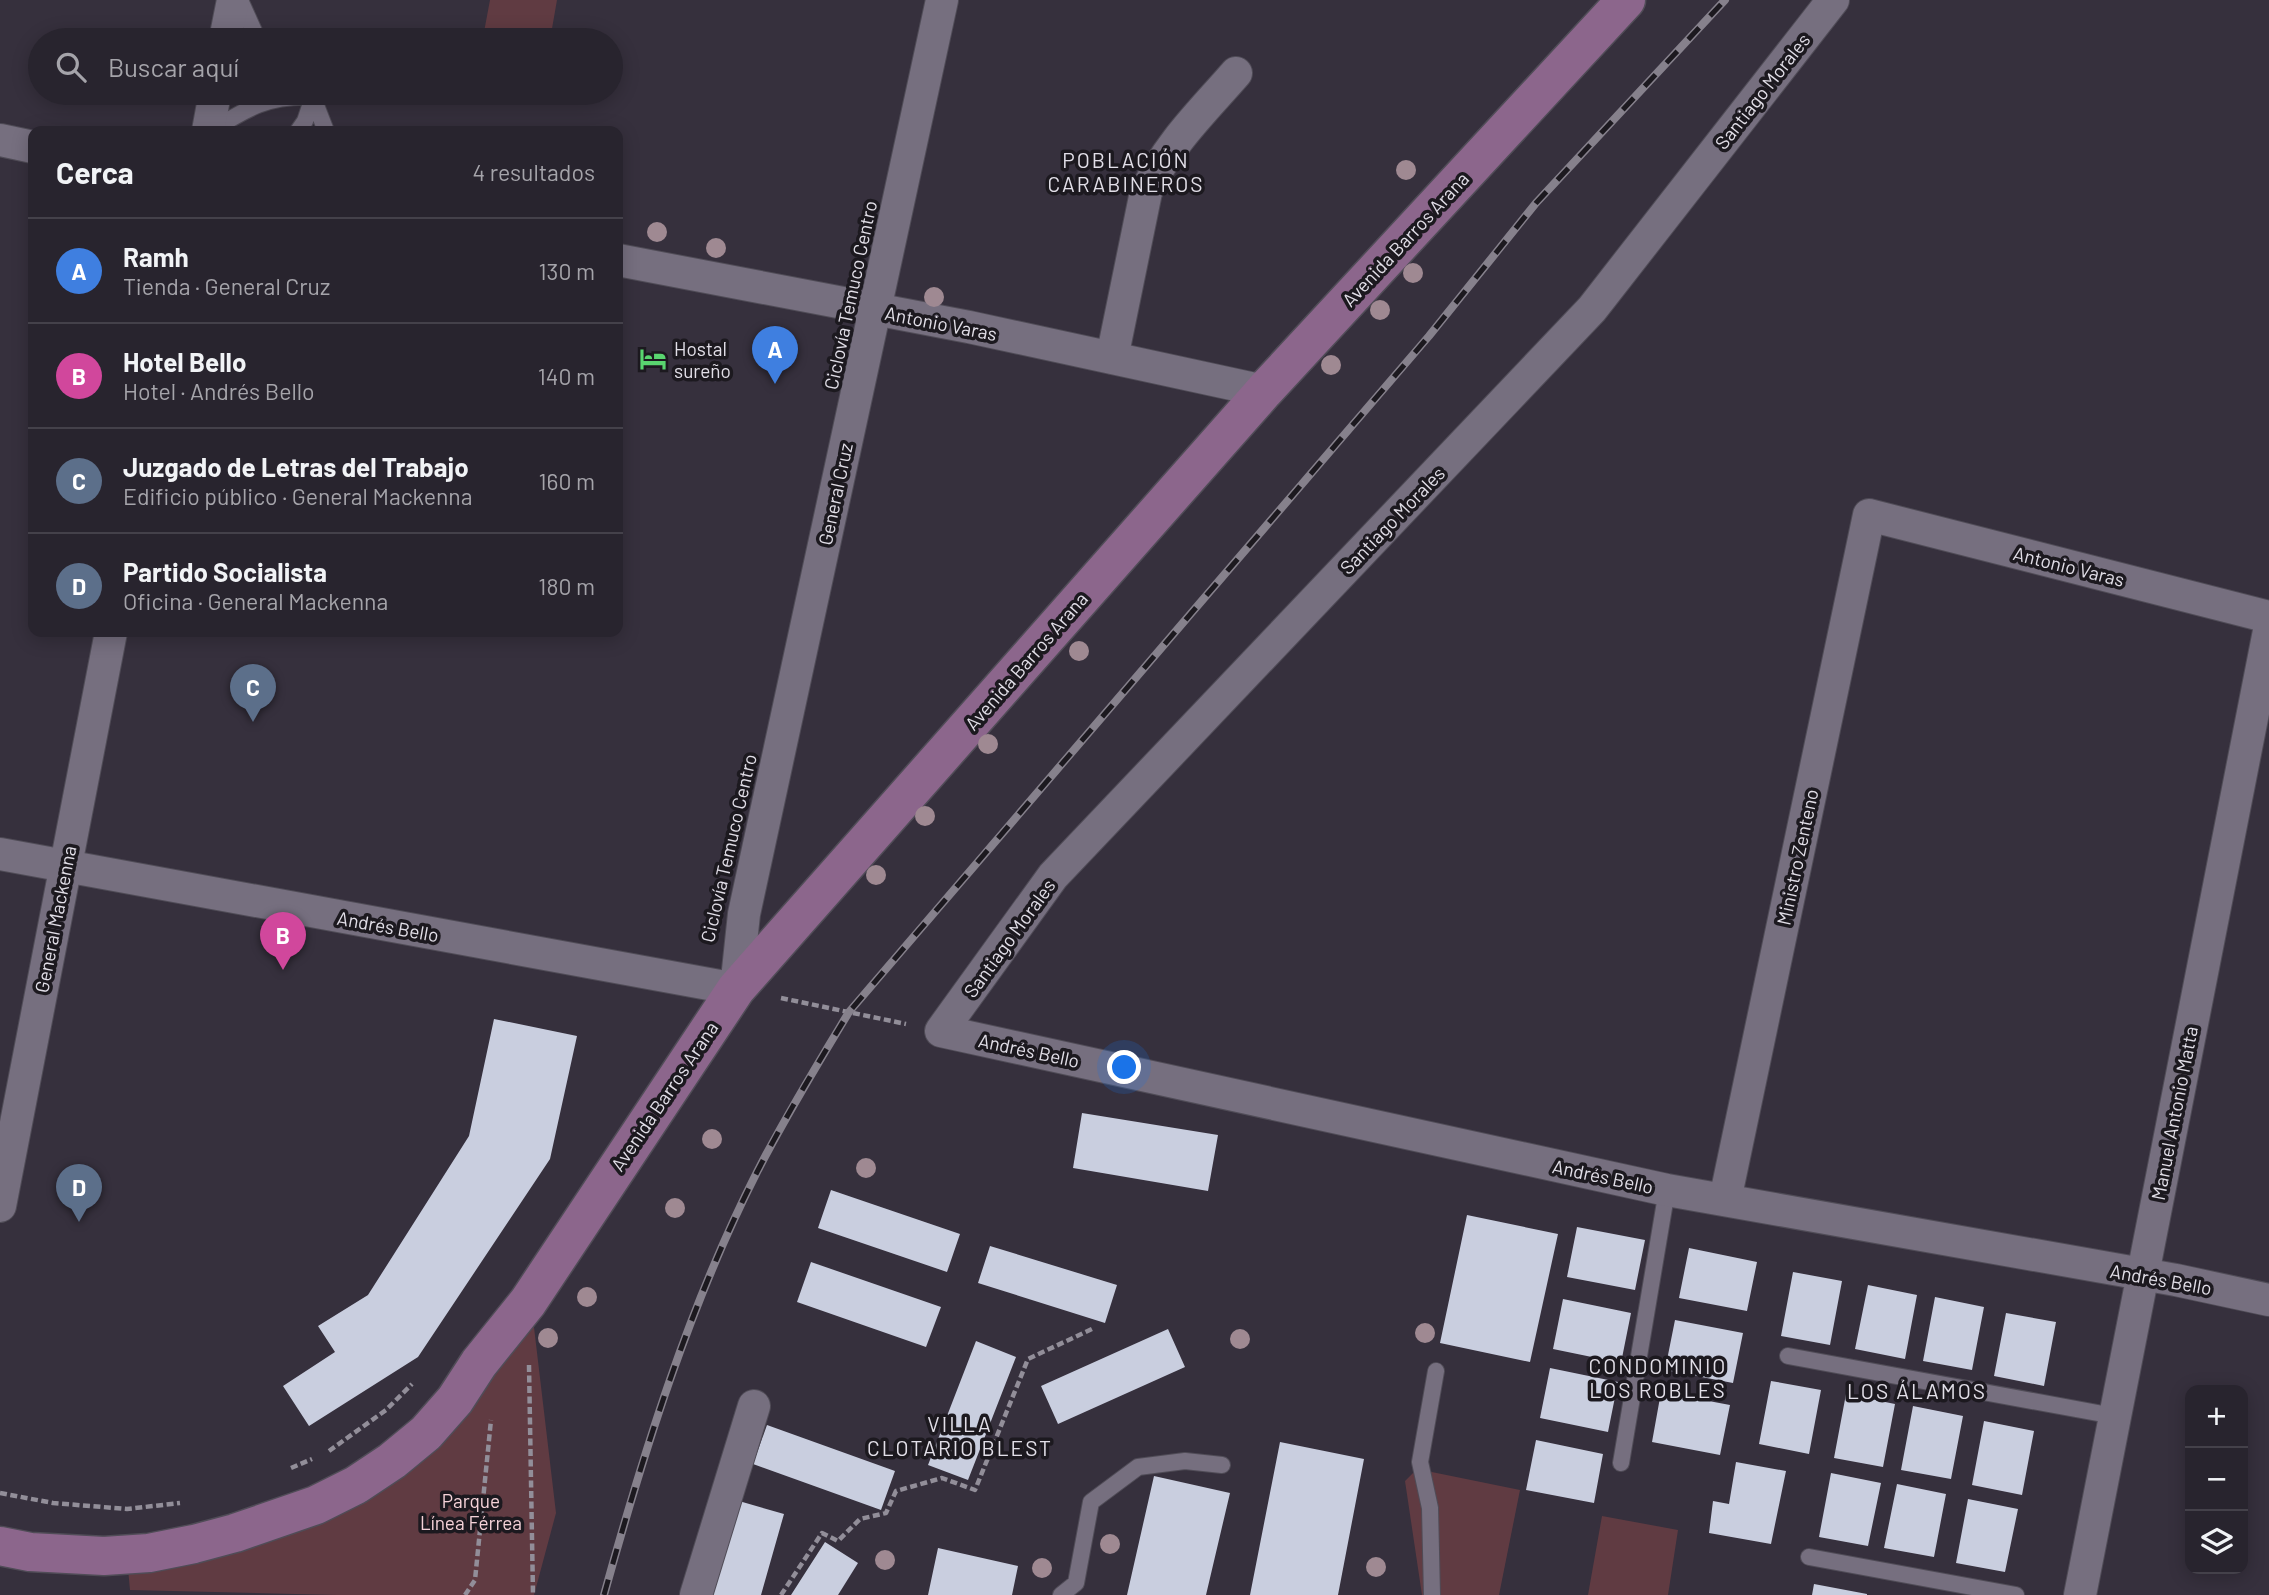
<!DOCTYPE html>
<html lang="es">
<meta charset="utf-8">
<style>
body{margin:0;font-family:Barlow,sans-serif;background:#34303a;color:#f1f3f6}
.controls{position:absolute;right:21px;bottom:21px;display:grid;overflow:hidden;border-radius:14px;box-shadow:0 4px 18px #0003}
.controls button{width:63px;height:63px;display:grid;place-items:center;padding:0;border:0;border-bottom:2px solid #44414a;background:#28242e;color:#f1f3f6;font:35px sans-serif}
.you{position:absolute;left:1125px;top:1068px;width:24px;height:24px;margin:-18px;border:5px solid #fff;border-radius:50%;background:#1a73e8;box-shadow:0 0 0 10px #1a73e833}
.badge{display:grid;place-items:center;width:46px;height:46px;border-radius:50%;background:#bca0f2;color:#fff;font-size:23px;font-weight:700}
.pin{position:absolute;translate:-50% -58px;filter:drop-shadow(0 2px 4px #0008)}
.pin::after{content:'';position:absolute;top:37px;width:24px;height:21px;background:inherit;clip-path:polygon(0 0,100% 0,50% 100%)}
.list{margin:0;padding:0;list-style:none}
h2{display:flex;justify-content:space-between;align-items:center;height:91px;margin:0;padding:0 28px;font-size:30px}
h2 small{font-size:23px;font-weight:400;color:#a5a4aa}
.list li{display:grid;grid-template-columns:46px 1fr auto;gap:21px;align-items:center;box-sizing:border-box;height:105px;padding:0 28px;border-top:2px solid #44414a}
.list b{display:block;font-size:26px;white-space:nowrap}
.list p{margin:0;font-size:23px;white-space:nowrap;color:#a5a4aa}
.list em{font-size:23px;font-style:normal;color:#a5a4aa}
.icon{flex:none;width:38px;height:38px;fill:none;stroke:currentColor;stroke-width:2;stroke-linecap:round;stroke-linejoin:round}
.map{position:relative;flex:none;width:2269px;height:1595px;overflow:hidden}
.search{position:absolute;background:#28242e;box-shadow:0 4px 18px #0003;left:28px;top:28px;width:595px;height:77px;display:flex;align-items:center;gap:18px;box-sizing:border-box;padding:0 24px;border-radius:38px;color:#a5a4aa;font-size:26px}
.panel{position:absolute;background:#28242e;box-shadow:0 4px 18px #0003;left:28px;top:126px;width:595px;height:511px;border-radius:14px}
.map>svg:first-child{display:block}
</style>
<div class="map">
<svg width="2269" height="1595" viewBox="0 0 2269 1595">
<rect width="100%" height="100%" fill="#36303d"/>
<path fill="#603b42" d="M490,0H557L550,40H531L484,32Z
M531,1302L556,1513L534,1595H336L130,1590L127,1558L343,1501Z
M1417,1469L1520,1490L1499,1595H1422L1405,1481Z
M1602,1516L1678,1530L1668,1595H1588Z"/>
<path fill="#c9cedf" d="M494,1019L577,1036L550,1159L418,1357L309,1426L283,1386L335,1352L318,1326L368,1295L469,1136Z
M1082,1113L1218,1135L1208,1191L1073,1168Z
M831,1190L960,1234L947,1272L818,1228Z
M1467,1215L1558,1234L1530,1362L1440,1343Z
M1577,1227L1645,1240L1635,1290L1567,1277Z
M990,1246L1117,1285L1105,1323L978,1283Z
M1689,1248L1757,1262L1747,1311L1679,1298Z
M811,1262L941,1307L926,1347L797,1302Z
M1793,1272L1842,1281L1830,1345L1781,1336Z
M1868,1285L1917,1295L1905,1359L1855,1349Z
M1935,1297L1984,1307L1972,1370L1923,1361Z
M1563,1299L1631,1313L1621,1363L1553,1349Z
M2006,1313L2056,1322L2044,1386L1994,1376Z
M1675,1320L1743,1333L1733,1383L1665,1370Z
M1168,1329L1185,1367L1058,1424L1041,1386Z
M976,1341L1016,1357L968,1480L928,1465Z
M1550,1368L1618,1382L1608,1432L1540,1418Z
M1771,1381L1821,1390L1809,1454L1759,1444Z
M1661,1392L1730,1405L1720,1455L1652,1442Z
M1846,1394L1895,1404L1883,1467L1834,1458Z
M1913,1406L1963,1416L1951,1479L1901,1470Z
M1984,1421L2034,1431L2022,1495L1972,1485Z
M767,1425L895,1471L881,1510L753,1464Z
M1536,1440L1603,1454L1594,1503L1526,1490Z
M1280,1442L1364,1459L1338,1595H1250Z
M1736,1462L1786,1471L1771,1544L1709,1533L1713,1501L1729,1504Z
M1831,1473L1881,1483L1868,1546L1819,1537Z
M1154,1476L1230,1493L1206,1595H1127Z
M1897,1484L1946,1494L1934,1557L1884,1548Z
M1968,1499L2018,1509L2005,1572L1956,1563Z
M739,1501L784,1514L761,1595H711Z
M825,1542L858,1563L838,1595H791Z
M938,1548L1018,1566L1012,1595H928Z
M1814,1584L1867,1594V1595H1812Z"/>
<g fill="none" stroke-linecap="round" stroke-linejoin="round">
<g stroke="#504c57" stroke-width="18">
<path id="lane" d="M240,0L258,40
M312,95L326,131
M211,131C247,108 269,95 313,97L305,121L298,131
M1788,1356L2114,1416
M1621,1463L1667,1190
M1809,1557L2016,1595
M1061,1595L1076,1583L1091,1502L1138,1467L1185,1461L1222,1465
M1432,1595L1430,1508L1420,1462L1436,1371"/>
</g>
<g stroke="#504c57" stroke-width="34">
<path id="street" d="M1833,0L1592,309L1053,876L941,1031L1667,1190L2176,1280L2269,1300
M225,40L233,0
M208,131L215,93
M0,140L33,147
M618,260L969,327L1264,391
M1112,358L1146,192C1167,145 1203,111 1236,73
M0,854L736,989L744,914L942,0
M1725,1200L1869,515L2269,617
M0,1206L111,632
M696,1595L754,1406
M2080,1595L2269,631"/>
</g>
<g stroke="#504c57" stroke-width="41">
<path id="secondary" d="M0,1546L30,1552L104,1556L149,1553L194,1544L235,1533L316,1505L356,1485L392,1461L426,1433L455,1400L479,1363L528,1302L736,989L1264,391L1626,0"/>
</g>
<path stroke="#928e99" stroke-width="4.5" stroke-dasharray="7 3.5" stroke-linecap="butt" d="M781,998L906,1024
M529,1365L533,1595
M329,1451L386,1410L412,1384
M291,1468L312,1459
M0,1493L53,1503L127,1509L180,1503
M465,1595L475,1580L491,1420
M781,1595L822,1533L838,1541L860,1519L886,1513L896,1491L942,1478L975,1490L1028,1359L1092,1329"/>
<use href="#lane" stroke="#766f7f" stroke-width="16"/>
<use href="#street" stroke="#766f7f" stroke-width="32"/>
<use href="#secondary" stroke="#8c668c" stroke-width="38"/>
<g stroke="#86818c" stroke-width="8">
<path id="rail" d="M604,1595C644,1451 689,1306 757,1172C785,1117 817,1065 849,1012L1429,336L1536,203L1725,0"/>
</g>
<use href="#rail" stroke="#1c191f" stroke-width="5" stroke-dasharray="16" stroke-linecap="butt"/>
</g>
<g fill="#9f8992">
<circle cx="1406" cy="170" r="10"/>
<circle cx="657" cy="232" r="10"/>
<circle cx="716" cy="248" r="10"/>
<circle cx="1413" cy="273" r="10"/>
<circle cx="934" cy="297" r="10"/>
<circle cx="1380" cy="310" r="10"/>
<circle cx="1331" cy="365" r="10"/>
<circle cx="1079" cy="651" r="10"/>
<circle cx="988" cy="744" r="10"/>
<circle cx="925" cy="816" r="10"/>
<circle cx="876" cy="875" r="10"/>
<circle cx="712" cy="1139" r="10"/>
<circle cx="866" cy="1168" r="10"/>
<circle cx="675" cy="1208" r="10"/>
<circle cx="587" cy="1297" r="10"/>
<circle cx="1425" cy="1333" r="10"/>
<circle cx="548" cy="1338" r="10"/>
<circle cx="1240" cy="1339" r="10"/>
<circle cx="1110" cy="1544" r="10"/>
<circle cx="885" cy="1560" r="10"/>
<circle cx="1376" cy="1567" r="10"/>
<circle cx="1042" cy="1568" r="10"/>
</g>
<defs>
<g id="hotel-bare" transform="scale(2.1)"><path d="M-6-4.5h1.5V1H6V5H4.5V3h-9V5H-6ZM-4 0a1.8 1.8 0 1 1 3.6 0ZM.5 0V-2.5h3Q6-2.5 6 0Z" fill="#59d56f" stroke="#1c191f" stroke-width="2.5" paint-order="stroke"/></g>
</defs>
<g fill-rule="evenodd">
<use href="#hotel-bare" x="653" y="359"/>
</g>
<g text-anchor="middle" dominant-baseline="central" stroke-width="7" stroke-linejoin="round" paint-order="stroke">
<g font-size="19" fill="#e2dfe8" stroke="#1c191f">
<text transform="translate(1762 91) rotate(-52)">Santiago Morales</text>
<text transform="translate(1405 239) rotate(-47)">Avenida Barros Arana</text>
<text transform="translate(850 295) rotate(-78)">Ciclovía Temuco Centro</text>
<text transform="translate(941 323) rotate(11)">Antonio Varas</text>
<text transform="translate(835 494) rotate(-78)">General Cruz</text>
<text transform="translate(1392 520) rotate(-46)">Santiago Morales</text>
<text transform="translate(2069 566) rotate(14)">Antonio Varas</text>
<text transform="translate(1026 661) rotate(-49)">Avenida Barros Arana</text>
<text transform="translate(728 848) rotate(-77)">Ciclovía Temuco Centro</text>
<text transform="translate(1797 857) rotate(-78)">Ministro Zenteno</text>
<text transform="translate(55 919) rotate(-79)">General Mackenna</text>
<text transform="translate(388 926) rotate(10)">Andrés Bello</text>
<text transform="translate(1009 938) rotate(-54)">Santiago Morales</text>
<text transform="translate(1029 1050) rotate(12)">Andrés Bello</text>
<text transform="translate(664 1096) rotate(-56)">Avenida Barros Arana</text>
<text transform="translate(2174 1113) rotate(-79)">Manuel Antonio Matta</text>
<text transform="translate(1603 1176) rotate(12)">Andrés Bello</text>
<text transform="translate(2161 1279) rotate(10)">Andrés Bello</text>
</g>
<g font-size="19" fill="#e2dfe8" stroke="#1c191f" text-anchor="start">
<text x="674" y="348">Hostal<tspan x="674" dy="22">sureño</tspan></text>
</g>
<g font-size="19" fill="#f5d2d8" stroke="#1c191f">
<text x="471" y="1500">Parque<tspan x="471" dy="22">Línea Férrea</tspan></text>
</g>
<g font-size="21" letter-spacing="2" fill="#e2dfe8" stroke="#1c191f">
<text x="1126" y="159">POBLACIÓN<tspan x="1126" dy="24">CARABINEROS</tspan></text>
<text x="1658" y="1365">CONDOMINIO<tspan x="1658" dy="24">LOS ROBLES</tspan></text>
<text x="1917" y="1390">LOS ÁLAMOS</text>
<text x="960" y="1423">VILLA<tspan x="960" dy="24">CLOTARIO BLEST</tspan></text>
</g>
</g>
</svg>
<div class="controls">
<button>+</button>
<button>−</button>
<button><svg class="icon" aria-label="layers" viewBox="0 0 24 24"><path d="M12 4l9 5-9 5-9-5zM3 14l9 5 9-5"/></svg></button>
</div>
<div class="you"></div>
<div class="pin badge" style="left:775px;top:384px;background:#3f7fe0">A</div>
<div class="pin badge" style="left:283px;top:970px;background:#d1479c">B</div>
<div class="pin badge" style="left:253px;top:722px;background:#5c6f8a">C</div>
<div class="pin badge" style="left:79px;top:1222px;background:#5c6f8a">D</div>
<div class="search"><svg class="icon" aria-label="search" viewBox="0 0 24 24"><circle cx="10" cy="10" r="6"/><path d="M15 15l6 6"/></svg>Buscar aquí</div>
<section class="panel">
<h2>Cerca<small>4 resultados</small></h2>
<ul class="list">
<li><span class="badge" style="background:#3f7fe0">A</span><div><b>Ramh</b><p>Tienda · General Cruz</p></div><em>130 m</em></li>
<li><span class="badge" style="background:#d1479c">B</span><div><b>Hotel Bello</b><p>Hotel · Andrés Bello</p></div><em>140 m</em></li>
<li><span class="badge" style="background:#5c6f8a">C</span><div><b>Juzgado de Letras del Trabajo</b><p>Edificio público · General Mackenna</p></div><em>160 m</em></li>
<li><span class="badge" style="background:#5c6f8a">D</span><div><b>Partido Socialista</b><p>Oficina · General Mackenna</p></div><em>180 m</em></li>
</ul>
</section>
</div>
